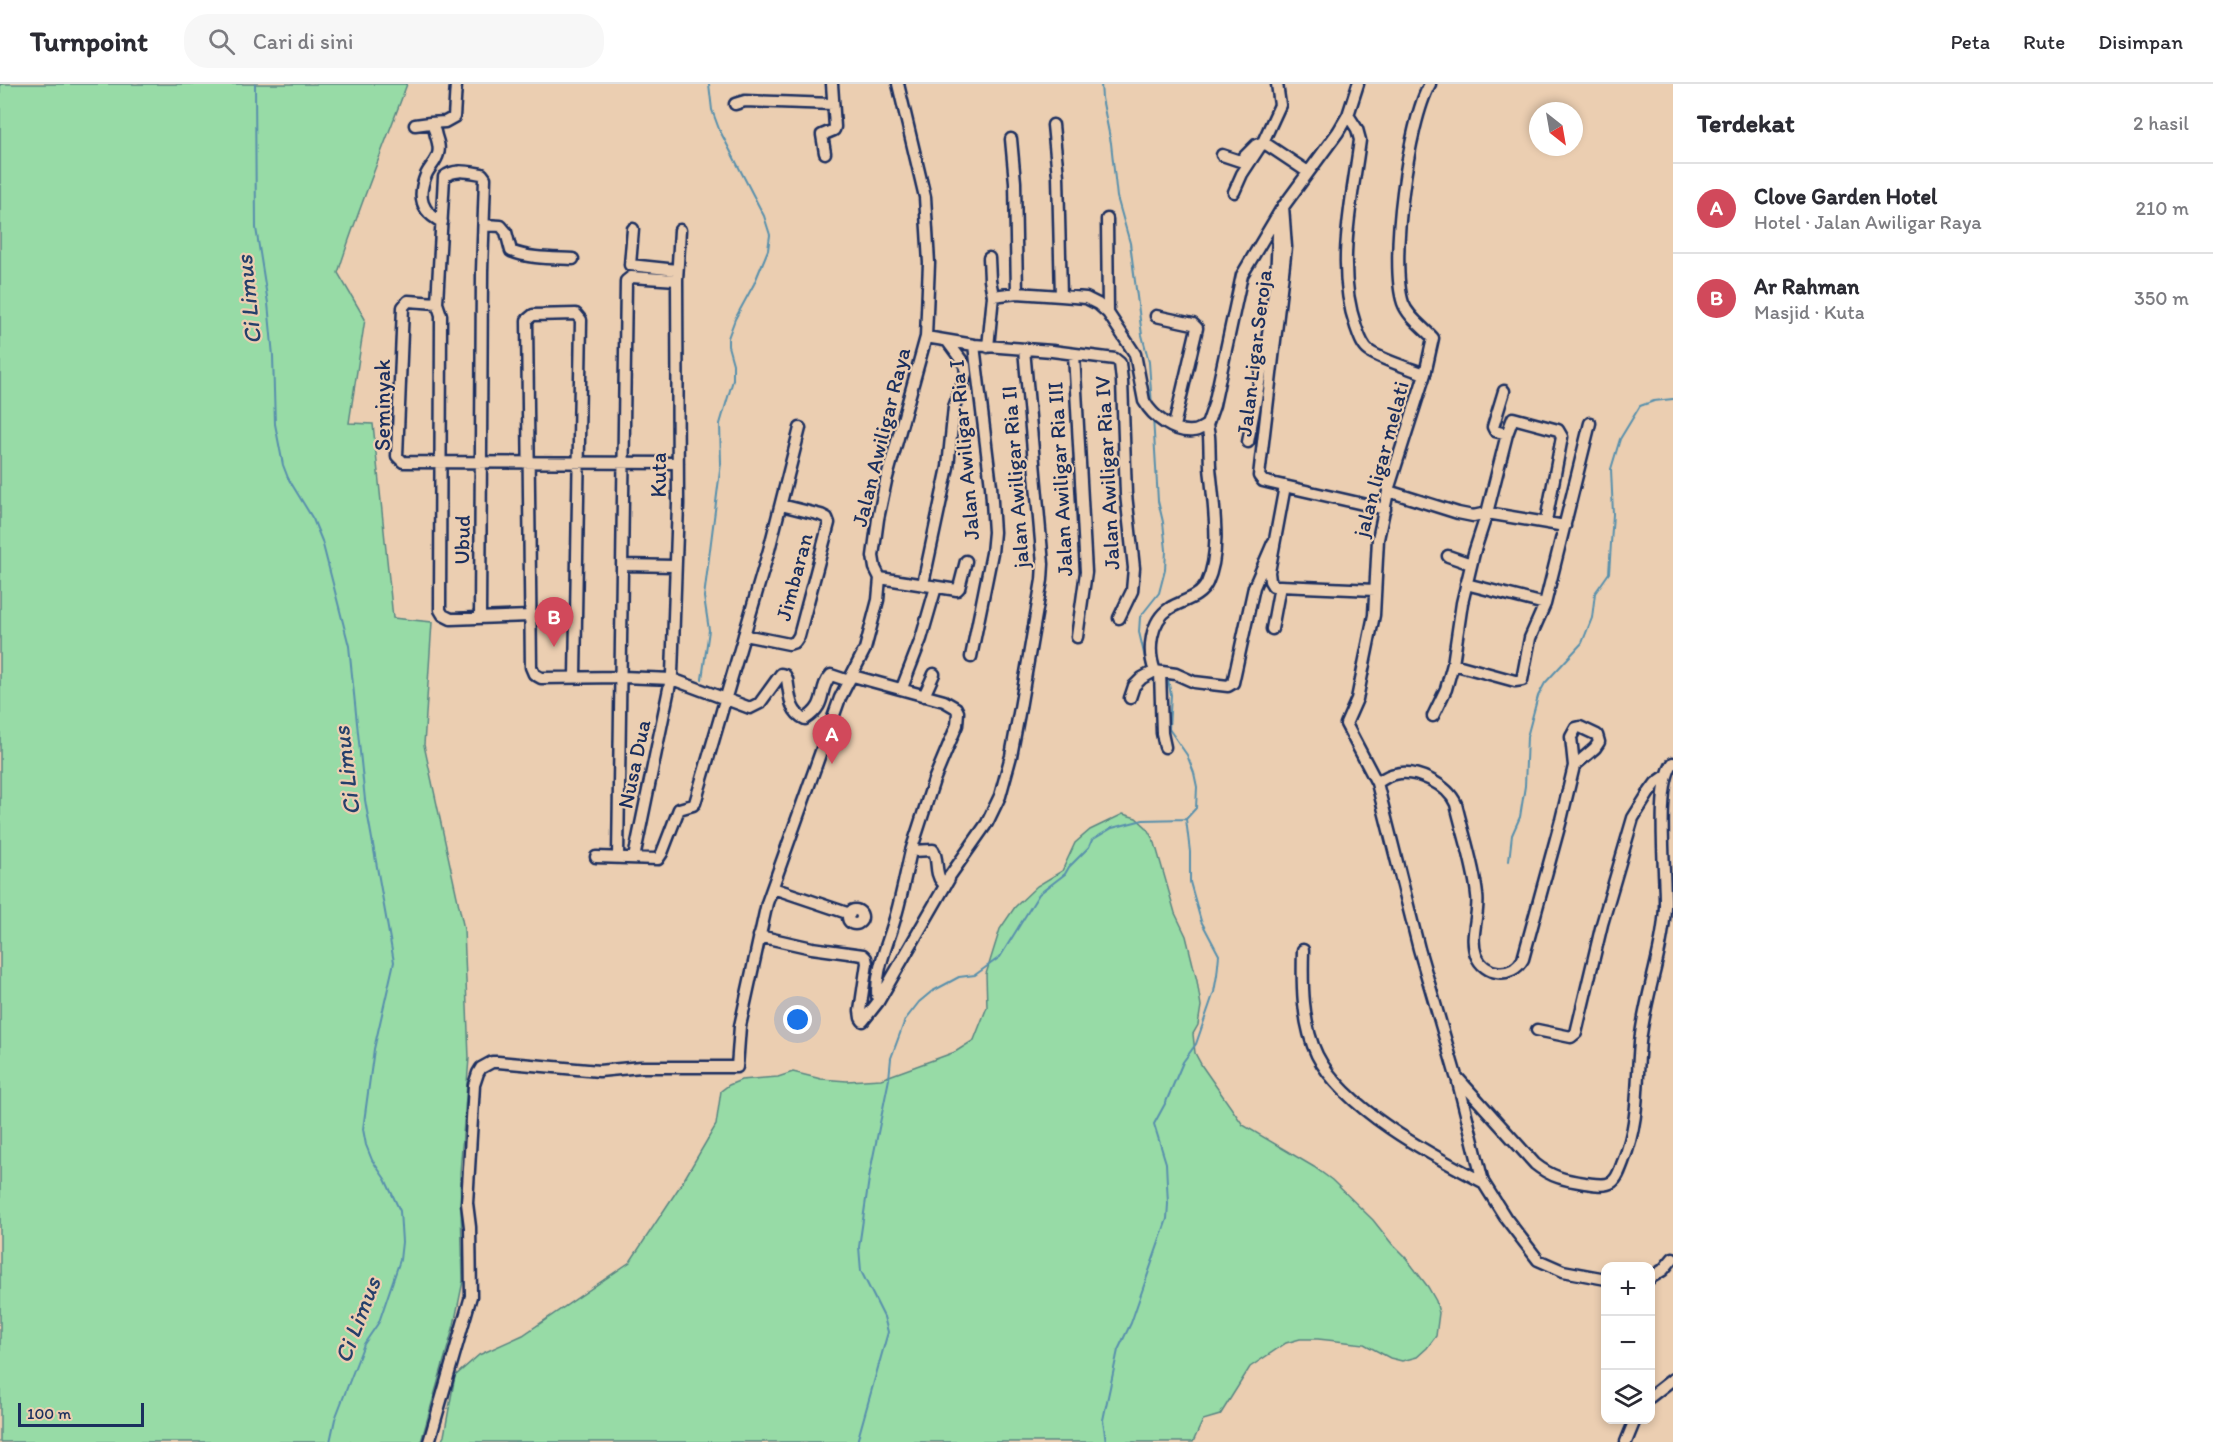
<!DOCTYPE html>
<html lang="id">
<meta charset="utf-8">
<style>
body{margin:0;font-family:Itim,sans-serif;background:#f7f7f7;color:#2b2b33}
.controls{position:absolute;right:18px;bottom:18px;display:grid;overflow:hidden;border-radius:12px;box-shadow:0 3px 9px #0003}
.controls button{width:54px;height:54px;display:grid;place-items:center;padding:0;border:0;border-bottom:2px solid #e1e1e2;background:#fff;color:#2b2b33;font:30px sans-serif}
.compass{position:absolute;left:1529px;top:18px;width:54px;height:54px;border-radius:50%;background:#fff;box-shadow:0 3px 9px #0003;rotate:149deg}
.scale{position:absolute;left:18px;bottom:15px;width:126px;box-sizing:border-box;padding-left:6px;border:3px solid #1b2f5e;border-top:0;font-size:16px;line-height:21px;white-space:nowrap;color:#1b2f5e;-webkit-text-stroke:4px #ebceb1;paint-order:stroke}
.you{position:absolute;left:798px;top:936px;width:21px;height:21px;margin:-15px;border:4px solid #fff;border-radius:50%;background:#1a73e8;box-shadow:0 0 0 9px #1a73e833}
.badge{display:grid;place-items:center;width:39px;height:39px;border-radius:50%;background:#d1495b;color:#fff;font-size:20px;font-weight:700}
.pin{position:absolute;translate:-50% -50px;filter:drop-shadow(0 2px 3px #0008)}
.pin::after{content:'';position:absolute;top:32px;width:21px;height:18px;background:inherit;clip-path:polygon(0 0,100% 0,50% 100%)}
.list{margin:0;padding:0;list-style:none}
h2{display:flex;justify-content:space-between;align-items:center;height:78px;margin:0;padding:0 24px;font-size:26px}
h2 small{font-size:20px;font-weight:400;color:#7c7c81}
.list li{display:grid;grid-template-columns:39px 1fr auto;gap:18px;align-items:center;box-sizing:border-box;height:90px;padding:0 24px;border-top:2px solid #e1e1e2}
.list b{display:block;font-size:22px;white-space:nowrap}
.list p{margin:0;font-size:20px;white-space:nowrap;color:#7c7c81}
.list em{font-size:20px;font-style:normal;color:#7c7c81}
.icon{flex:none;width:33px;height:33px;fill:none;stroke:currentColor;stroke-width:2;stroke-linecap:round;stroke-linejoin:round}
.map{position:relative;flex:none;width:1673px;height:1358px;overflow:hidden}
header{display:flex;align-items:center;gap:36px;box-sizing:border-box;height:84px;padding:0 30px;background:#fff;border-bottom:2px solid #e1e1e2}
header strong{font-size:28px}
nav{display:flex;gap:33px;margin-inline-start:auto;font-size:21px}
.search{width:420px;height:54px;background:#f7f7f7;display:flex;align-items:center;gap:15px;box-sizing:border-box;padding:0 21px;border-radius:24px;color:#7c7c81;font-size:22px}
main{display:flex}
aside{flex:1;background:#fff}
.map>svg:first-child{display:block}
</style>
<header>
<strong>Turnpoint</strong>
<div class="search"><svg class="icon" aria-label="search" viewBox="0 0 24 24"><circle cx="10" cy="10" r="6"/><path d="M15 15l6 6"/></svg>Cari di sini</div>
<nav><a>Peta</a><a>Rute</a><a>Disimpan</a></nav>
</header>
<main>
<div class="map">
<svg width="1673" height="1358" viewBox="0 0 1673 1358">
<rect width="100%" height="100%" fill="#ebceb1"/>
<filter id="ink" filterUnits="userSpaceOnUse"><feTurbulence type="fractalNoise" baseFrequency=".0167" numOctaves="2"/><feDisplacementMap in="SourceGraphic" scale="12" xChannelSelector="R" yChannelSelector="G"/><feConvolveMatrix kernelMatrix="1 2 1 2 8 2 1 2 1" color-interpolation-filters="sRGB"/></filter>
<g filter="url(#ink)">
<path fill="#97dba6" stroke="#598582" stroke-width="1.5" d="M0,0H407C384,63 358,125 338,189L365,235L349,339L373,340L393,534L432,538L424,661L464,845L469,974L460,1089L463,1197L454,1241L421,1358H0Z
M1123,730L1136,734L1146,743L1155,759L1175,829L1186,852L1197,897L1201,922L1198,941L1193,950L1195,969L1202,982L1243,1041L1314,1083L1332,1096L1373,1136L1392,1160L1406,1174L1428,1203L1436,1217L1439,1229L1436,1252L1427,1264L1417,1273L1402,1277L1390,1274L1364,1260L1318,1255H1300L1286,1259L1250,1283L1220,1331L1203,1336L1193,1358H441L444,1352L455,1292L479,1271L523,1251L630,1178L682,1099L716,1041L721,1007L729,1001L741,996L778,993L793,988L821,995L847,997L881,995L955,968L974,956L987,923L986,890L1000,845L1015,823L1037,802L1062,787L1075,759L1090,746Z"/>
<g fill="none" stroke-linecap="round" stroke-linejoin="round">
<path stroke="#5990ac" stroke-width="2" d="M255,0L256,144L268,219L273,272L275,340L283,381L288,394L313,435L322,457L349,562L365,716L394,878L374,965L363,1045L366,1061L372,1076L385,1095L400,1127L402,1158L400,1176L379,1238L364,1260L335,1335L330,1358
M1101,0L1102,14L1111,59L1117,113L1130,159L1142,251L1149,278L1152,322
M1148,587L1139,548L1140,533L1159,509L1165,486L1166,466L1163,438L1158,417L1153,333
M702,595L709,546L704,513L721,379L720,340L733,296V280L728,262V254L735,235L754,200L768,166L770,151L764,132L719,45L712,26L709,0
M1509,777L1512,751L1520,733L1525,702L1527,653L1538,612L1545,599L1582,559L1592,534L1595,509L1609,489L1613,430L1611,385L1620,355L1640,322L1654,317L1673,315
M857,1358L888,1248L884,1233L861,1187L859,1163L870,1088L889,995L891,974L905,936L919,918L931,908L959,893L975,891L1000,873L1039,810L1065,790L1069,783L1089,763L1092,756L1112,744L1143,736L1186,735L1196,724L1197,703L1194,689L1187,671L1169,645L1171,611L1168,595L1166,593
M1106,1358L1103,1336L1118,1266L1131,1239L1167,1135L1168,1120L1166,1079L1154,1040L1166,1018L1183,978L1196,960L1214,908L1217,891L1219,871L1201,837L1190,798V768L1186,735"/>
<g stroke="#1b2f5e" stroke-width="15">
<path id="minor" d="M1430,0C1408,38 1389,177 1403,219C1408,233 1423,243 1433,254L1425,290L1389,403L1378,455L1374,531L1357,615L1346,640L1377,699L1419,865L1456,992L1535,1080C1551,1093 1565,1096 1585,1099C1594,1100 1604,1103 1612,1098C1618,1094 1620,1085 1623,1078C1640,1035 1636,1002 1640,958C1645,912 1663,868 1665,823C1666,791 1655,702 1673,679
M735,20L745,17L833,20
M1348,31L1357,45L1360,56C1352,117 1335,184 1356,243C1359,251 1362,262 1369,267C1382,276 1409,284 1425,290
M430,39L445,38L454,33L456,0
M415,41L430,39C434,43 435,46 436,52C438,58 440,64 438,70C436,78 429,84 426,91C417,113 421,128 442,138
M1053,41L1058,92L1061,212
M1011,55L1015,98L1017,209
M825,69L822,51L834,46L835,43L832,0
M1222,71L1240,77L1256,61L1263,58L1308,88
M1234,108L1242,90L1263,58L1280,21L1277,0
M1283,122L1286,163L1259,392L1263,397L1271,399L1385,425
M1107,135L1108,229
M484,141L501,142L506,148L511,167C530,175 552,174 573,175
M633,145L630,181L677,186
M989,174L990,196L993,212
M437,219L444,93C454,84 469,88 482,90L485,94L482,187L480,534
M1156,232L1193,240L1197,244L1174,342
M926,253L974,261L1052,267L1115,275L1120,279L1122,297L1126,410L1134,484L1132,507L1119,534
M988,263L993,212L1017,209L1061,212L1086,214L1098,220L1108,229L1135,270L1144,317C1153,333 1174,349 1193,347C1198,347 1203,343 1207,341L1214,321L1242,191L1280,127L1338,48L1348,31L1358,0
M1074,270L1086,488L1077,553
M1504,307L1493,343L1495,347L1507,350
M1248,358L1267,256L1276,195L1279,130
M1388,407L1458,429L1473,432L1487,429L1565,442
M1448,472L1471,480
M624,481L674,482
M880,494L957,506L959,504L966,477
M923,500L948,383L954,323L966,290L965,281L948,258
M1466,500L1545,520
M1280,502H1273L1270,497L1269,488L1285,402
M575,534L530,532L451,535L443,531L440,526L441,231L437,219L408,217L403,223L397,372L403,378L678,379
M1272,545L1280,502L1375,506
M744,551L789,560L795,558L799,552L829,439L827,434L821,431L781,421
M971,573L992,469L994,448L991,402L974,261
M1453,580L1515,597L1522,596L1530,554L1545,520L1590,339
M1155,587C1147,567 1150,537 1170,524C1183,516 1200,514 1207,499C1221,469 1214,425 1211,393C1209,380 1210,365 1209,352L1207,341
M1160,588L1162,649L1165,663
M853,592L944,617L956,624L958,628L957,641L934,696L911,767L933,766C939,775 934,789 942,798L947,796L987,739L1000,712L1011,672L1020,624L1042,496L1043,480L1024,265
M575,593L581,236L576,230L533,231L527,236L531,583L534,590L541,594L622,593L672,595L750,624L760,619L781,590L785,591L787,595C790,611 789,628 805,635C829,620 817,606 831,591L849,597
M902,604L921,555L936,503
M924,612L934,590
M1130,614L1134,602L1142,594L1155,587L1176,590L1194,598L1228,602L1233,599L1254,503L1273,459
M1433,632L1446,605L1453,580L1462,519L1474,469L1487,429L1507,350L1513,334L1558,346L1562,353L1546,437
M1377,699C1383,695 1388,691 1395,690C1415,684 1448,701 1456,720C1463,750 1474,781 1477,811C1480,830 1469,852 1476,871C1484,892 1512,895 1523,875L1561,736L1574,682L1571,653L1576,644L1580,643L1597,651L1599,658L1595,664L1574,682
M596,773L658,775L662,769L679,725L693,721L695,719L769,466L800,344
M618,773L626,197L631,193L677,196
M634,774L672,590L678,420L677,196L680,146
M773,804L850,830
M848 833a7 7 0 1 1 14 0a7 7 0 1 1-14 0Z
M759,852L812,864L863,871L866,874L867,879L860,927L861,934L863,937L878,918L949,795
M1303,866C1302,899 1302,940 1317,971C1344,1025 1431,1071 1483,1098
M878,918C873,889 889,858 896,831C902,810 906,788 911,767
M1537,946L1571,953L1576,949L1602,840L1633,734L1648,710L1656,699L1666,692
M1457,994L1483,1098L1505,1133L1538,1176L1563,1187L1606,1195
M1650,1194L1663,1186L1673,1174
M1650,1313L1673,1295
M429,1358L471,1212L470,1143L467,1119L474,1001L478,989L481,984L492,978H498L599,987L641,983H737L740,942L767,819L840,614L865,565L878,516L880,494L875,484L873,472L878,435L886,397L926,253L929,179L925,113L898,0
M1626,1358L1635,1336"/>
</g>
<use href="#minor" stroke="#ebceb1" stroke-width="10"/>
</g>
</g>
<g text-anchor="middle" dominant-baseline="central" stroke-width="4.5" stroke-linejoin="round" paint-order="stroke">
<g font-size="22" fill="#1b2f5e" stroke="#ebceb1">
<text transform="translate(1254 269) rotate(-83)">Jalan Ligar Seroja</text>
<text transform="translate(382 321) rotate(-90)">Seminyak</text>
<text transform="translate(881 353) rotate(-76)">Jalan Awiligar Raya</text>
<text transform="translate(964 366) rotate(-95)">Jalan Awiligar Ria I</text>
<text transform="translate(1381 375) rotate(-75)">jalan ligar melati</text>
<text transform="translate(1107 389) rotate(-93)">Jalan Awiligar Ria IV</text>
<text transform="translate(658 391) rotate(-90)">Kuta</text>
<text transform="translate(1015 393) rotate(-94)">jalan Awiligar Ria II</text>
<text transform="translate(1060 395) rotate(-93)">Jalan Awiligar Ria III</text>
<text transform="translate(462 456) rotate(-89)">Ubud</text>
<text transform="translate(794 493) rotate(-75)">Jimbaran</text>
<text transform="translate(634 680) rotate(-78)">Nusa Dua</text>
</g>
<g font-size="24" font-style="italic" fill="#253f6b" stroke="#ebceb1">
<text transform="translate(248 216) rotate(-96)">Ci Limus</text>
<text transform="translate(346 687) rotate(-97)">Ci Limus</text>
<text transform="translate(357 1236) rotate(-69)">Ci Limus</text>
</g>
</g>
</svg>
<div class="controls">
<button>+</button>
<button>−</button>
<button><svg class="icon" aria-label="layers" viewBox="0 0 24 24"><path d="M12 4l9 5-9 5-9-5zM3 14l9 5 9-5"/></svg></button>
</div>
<svg class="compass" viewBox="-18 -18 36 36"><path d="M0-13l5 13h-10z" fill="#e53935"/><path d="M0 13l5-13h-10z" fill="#7c7c81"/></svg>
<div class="scale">100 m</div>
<div class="you"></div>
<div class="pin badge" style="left:832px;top:680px">A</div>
<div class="pin badge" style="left:554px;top:563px">B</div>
</div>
<aside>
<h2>Terdekat<small>2 hasil</small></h2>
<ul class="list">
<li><span class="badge">A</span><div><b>Clove Garden Hotel</b><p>Hotel · Jalan Awiligar Raya</p></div><em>210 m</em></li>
<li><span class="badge">B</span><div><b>Ar Rahman</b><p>Masjid · Kuta</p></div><em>350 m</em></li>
</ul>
</aside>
</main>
